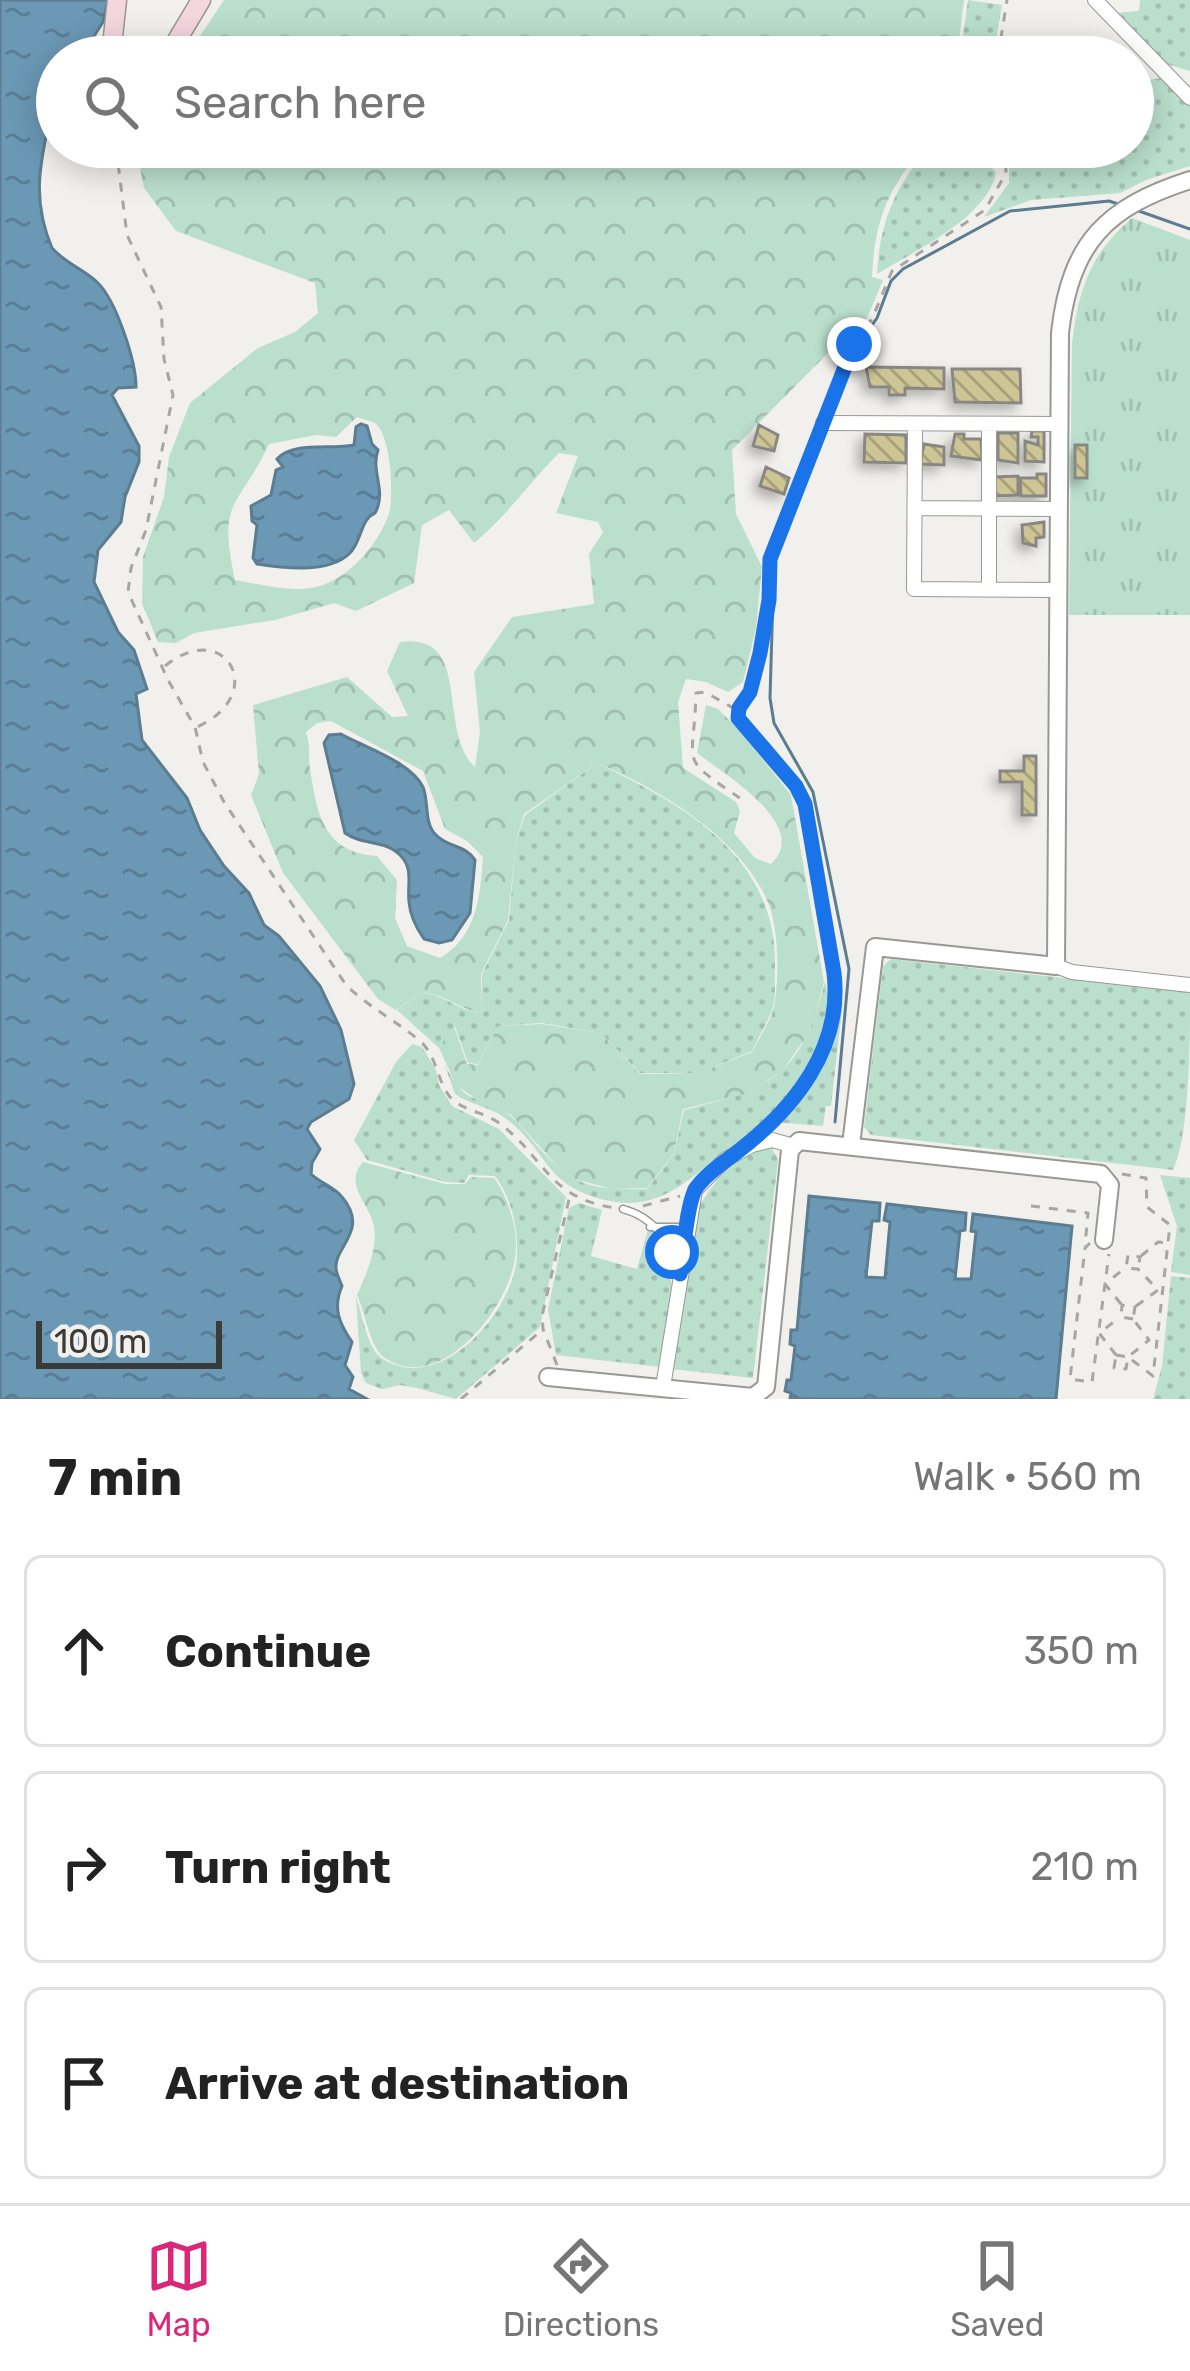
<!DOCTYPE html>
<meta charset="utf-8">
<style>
body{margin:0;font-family:Rubik,sans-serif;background:#f2f2f2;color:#222}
.scale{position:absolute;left:36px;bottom:30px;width:186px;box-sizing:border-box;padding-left:12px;border:6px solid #3a3a38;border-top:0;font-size:33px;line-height:42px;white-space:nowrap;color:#3a3a38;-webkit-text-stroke:9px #f1f0ec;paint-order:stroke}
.stop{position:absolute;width:36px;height:36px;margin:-27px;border:9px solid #1a73e8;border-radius:50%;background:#fff}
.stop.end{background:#1a73e8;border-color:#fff;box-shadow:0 3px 12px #0008}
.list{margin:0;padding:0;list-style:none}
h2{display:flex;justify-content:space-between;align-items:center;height:156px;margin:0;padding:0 48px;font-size:51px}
h2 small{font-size:39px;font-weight:400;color:#767676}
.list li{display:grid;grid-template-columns:78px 1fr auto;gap:36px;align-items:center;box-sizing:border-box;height:192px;margin:0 24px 24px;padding:0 24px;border:3px solid #e0e0e0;border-radius:18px}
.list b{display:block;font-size:45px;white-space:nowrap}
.list em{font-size:39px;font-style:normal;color:#767676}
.icon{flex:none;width:66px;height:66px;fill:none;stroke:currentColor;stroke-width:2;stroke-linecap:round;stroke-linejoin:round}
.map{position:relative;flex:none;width:1190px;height:1399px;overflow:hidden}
.search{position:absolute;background:#fff;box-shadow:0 6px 30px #0003;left:36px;right:36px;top:36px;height:132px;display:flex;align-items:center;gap:30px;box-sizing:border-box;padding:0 42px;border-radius:66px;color:#767676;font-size:45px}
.sheet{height:804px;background:#fff}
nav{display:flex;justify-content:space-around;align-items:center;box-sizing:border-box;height:168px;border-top:3px solid #e0e0e0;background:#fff;font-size:33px;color:#767676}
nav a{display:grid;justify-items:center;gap:6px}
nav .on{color:#db2777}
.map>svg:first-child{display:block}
</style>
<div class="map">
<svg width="1190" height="1399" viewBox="0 0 1190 1399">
<defs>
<pattern id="grass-dots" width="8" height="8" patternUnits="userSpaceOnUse" patternTransform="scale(3)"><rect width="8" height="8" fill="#badfcd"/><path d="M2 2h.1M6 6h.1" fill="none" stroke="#a1c0b1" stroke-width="1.8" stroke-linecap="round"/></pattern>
<pattern id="forest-crowns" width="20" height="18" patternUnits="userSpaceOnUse" patternTransform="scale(3)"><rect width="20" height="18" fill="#badfcd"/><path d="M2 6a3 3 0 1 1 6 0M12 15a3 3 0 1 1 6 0" fill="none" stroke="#a1c0b1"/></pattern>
<pattern id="park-tufts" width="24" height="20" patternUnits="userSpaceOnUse" patternTransform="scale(3)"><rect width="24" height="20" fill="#badfcd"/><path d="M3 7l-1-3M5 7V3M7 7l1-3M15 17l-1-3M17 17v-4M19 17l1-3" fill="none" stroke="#a1c0b1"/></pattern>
<pattern id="water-ripples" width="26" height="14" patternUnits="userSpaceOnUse" patternTransform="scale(3)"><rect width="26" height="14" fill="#6b98b5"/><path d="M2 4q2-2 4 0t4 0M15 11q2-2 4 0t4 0" fill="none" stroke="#597d94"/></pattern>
<pattern id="building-back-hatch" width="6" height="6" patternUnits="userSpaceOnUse" patternTransform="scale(3)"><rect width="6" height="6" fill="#cec595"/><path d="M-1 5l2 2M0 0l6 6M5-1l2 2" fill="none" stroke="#a8a17b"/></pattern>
<filter id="shadow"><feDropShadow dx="-6" dy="6" stdDeviation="6" flood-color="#0004"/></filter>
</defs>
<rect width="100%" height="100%" fill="#f1f0ec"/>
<path fill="url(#grass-dots)" d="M968,0L1002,5L993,57H960Z
M1140,0H1190V71L1163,63L1116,13L1139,11Z
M1165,77L1190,105V166L1146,180L1120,193L1031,200L984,217L1009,183V147H1133V83Z
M929,147H975L996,173C987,218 914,251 877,274C880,221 895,187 929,147Z
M597,763C684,805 776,856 775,964C774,978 777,996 772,1010C767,1024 758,1037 752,1051L699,1073H640L601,1033L542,1023L498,1026L478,1064L468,1063L455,1026L439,1048L397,1010L421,992C445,995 457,1010 481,1013L482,974L509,920L516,841L525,815Z
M891,959L1190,992C1190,1038 1190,1134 1173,1170L871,1135L864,1127L883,966Z
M825,982C847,1045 779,1116 731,1148C692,1174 664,1212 610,1201C542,1187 550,1151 505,1118C491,1107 470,1105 455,1094L444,1063C465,1105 472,1093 507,1114C517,1120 525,1132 533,1141C572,1186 587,1190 647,1189L674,1154L684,1110C775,1087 799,1077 825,982Z
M843,1000L831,1106H826L823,1126L774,1122C814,1083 829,1054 843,1000Z
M412,1044L422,1047L436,1070L439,1085L452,1106L499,1129L566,1197L540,1327L456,1399L417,1388L400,1385L382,1389L366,1383L361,1373L356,1297C362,1314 367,1345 380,1357C439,1399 515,1310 517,1255C518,1227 511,1197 495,1176L469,1175L464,1183L445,1182L367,1160L354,1140L396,1062Z
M770,1145L778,1159L753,1378L671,1369L700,1204L730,1162L759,1146Z
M1160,1175L1190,1178V1275L1171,1272L1177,1226Z
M579,1203L602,1210L591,1256L637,1269L648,1230L657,1232C683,1274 667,1320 660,1367L556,1355L548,1309L569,1208Z
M1171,1276L1190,1278V1399H1153L1162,1366Z"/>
<path fill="url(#forest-crowns)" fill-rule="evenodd" d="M224,0H964L957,57H186Z
M136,147H924C888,187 874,223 872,277L883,280L868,316L854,335L829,352L732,450L736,514L762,567L756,628L743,682L728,692L706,682L686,679L678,702L683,768L736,802L740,811L734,833L755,858L771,864C812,826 724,774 697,753L706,705L718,709L739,730L791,795L824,982L811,1030L783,1070L749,1093L683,1109L674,1153L647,1188L612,1189L567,1177L511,1115L486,1106L456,1085L439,1048L454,1026L467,1064L478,1065L498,1026L542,1024L601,1033L640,1074L699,1073L752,1052C760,1036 773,1018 775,1001C779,971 779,928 767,900C739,837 658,788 597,763L524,814L516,841L508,920L481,974V1013C457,1008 445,994 421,992L396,1010L378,999L283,873L251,795L259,774L253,705L347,677L392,717L408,716L387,671L400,642C474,632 436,731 475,767L480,732L474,672L512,617L594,604L589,554L603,532L598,522L556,513L578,456L559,453C530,482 506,517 474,543L449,510L422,525L414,583L356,611L334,603L275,620L194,633L176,643L158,642L142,603L143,557L164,497L169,457L190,403L258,348L295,332L318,313L315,283L176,231L144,188ZM357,417C359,418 373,422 375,423C391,435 394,495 389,513C380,541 355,571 328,583C299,596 265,585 235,580C217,497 238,510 269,444L316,435L336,437ZM331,721L423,771L445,829L467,841L483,857C480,897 477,936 440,958L407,946L395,918L397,880L377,856C325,853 317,816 310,769C308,755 311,746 306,732L317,723Z
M363,1162L445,1184H465L471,1177L494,1178C509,1198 519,1232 515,1258C509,1308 438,1399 382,1356C369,1343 365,1312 357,1295C366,1274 378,1250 374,1226C369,1203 343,1184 363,1162Z"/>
<path fill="url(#park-tufts)" d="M1132,218L1190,240V615H1069L1072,344C1078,290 1090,254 1132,218Z"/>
<path fill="url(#water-ripples)" stroke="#5c7c90" stroke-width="3" d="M0,0H108L103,22L81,57H57C57,130 21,175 52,248C65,263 83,269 97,282C116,300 136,361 136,387L118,388L112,395L139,446V462L125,497L121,522L98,550L94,582L118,632L134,650L147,689L136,694L142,740L187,798L200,830L224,866L249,893L264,925L279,936L320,986L341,1030L354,1084L349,1099L311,1122L307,1129L320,1149L312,1163L311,1174C320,1183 335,1187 342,1197C370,1230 334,1247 336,1268C336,1274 340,1280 342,1286C333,1307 338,1322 352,1342L345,1365L353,1377L349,1389L367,1399H0Z
M361,424L367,426L372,444L378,450C371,469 384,487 378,506C374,519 373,510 366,521C360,531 358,546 349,554C328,574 282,568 257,564L253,558L257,525L252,521L251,506L271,495L276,470L283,467L277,459C293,441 331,450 354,445L356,427Z
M341,734C364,747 411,762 423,787C429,802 424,822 435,834C447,848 465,844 475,860L470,913L452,940L439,943L424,939C417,929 410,915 409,902C407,884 414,869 400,855C384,839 363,846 345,833L324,743L329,735Z
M809,1196L880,1203L879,1221H872L866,1277L885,1278L890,1222L884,1220L887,1204L966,1213L965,1230L960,1231L955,1279H971L976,1232L971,1231L973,1214L1072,1226L1056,1399H790L791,1393L785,1391L787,1380H791L795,1346L790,1344L791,1330H797Z"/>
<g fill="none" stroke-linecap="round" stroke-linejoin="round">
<path stroke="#5c7c90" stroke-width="3" d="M1136,210L1190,229
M832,415L856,348L877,318L891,281L903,269L1010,211L1109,201L1121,205
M827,429L774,562L770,698L774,723L813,792L849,969L835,1122"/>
</g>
<path fill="url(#building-back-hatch)" stroke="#888784" stroke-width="3" filter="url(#shadow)" d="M866,367L944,368V389L905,388V395H889V387H870Z
M952,369H1020L1021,403L955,402Z
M759,425L778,435L774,451L753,446Z
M1032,431H1044V462L1025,461V441L1038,445V437H1031Z
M998,433H1018V463L998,460Z
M865,434L906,435V463L864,462Z
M955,434H964V439H981L982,460L951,456Z
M924,444L944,447V465L920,464Z
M1075,445H1087V478H1075Z
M766,467L789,478L784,494L760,486Z
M1037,474H1046V496H1021L1020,478H1037Z
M1018,476V495L994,496V477Z
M1044,522V537L1036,538V546L1023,543L1022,525Z
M1024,756H1036V815H1022V782H1000V771H1024Z"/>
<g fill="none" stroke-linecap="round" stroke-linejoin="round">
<g stroke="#989894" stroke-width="9">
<path id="service" d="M623,1209C656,1218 667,1240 679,1270
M650,1227H678"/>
</g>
<g stroke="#989894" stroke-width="16">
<path id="minor" d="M1095,0L1190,98
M823,423L1059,424
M989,425V590
M915,426L914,589L1059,590
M915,508L1059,509
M1056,966L1072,972L1190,985
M663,1387L695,1190L726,1159L752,1145L772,1140L794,1146"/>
</g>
<g stroke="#989894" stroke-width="20">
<path id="tertiary" d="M851,1145L875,947L1056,966L1060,333C1070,243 1106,207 1190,180
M548,1377L753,1397L766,1387L790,1150L799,1141L1101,1174L1110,1185L1104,1240"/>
</g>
<g stroke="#989894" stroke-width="21">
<path id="secondary" d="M115,57L112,46L117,0
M167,57L201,0"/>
</g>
<path stroke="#a6a6a2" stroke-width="3" stroke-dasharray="9 9" stroke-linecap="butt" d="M998,57L1007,0
M116,147L127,235L161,307L164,359L173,395L146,530L131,568L128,592L168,680L195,727L203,762L224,802L346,985C370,1008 395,1020 420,1041C437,1056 437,1081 450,1097C463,1111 484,1112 499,1123C545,1157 548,1199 616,1208
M829,408L853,344L872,319L892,271L985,210L1006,173L1005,147
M165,666C225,617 270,694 197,727
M735,709L705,692L696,693C694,770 676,754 744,801
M763,1127C843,1051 844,1010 823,907C816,873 811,838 805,804L797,786L738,718L739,708L750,692L760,653L770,559L820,434
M1122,1174L1146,1178L1147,1207L1170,1225L1153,1376L1128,1357L1149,1340L1133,1319L1135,1307L1122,1305L1121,1317L1133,1319
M643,1206L680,1196
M1031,1206L1088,1213L1085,1246
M1090,1243L1085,1248L1070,1379L1092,1382L1109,1254
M1141,1256L1158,1242L1168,1243
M1121,1304L1105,1284L1125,1268
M1136,1306L1158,1290L1138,1269L1126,1268L1128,1255L1140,1257L1138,1269
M1116,1355L1099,1333L1118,1319
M1116,1355L1128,1357L1126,1369L1114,1368Z
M557,1365L543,1329L542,1316L570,1195
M461,1399L542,1330"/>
<use href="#service" stroke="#fff" stroke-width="6"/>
<use href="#minor" stroke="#fff" stroke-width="14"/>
<use href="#tertiary" stroke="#fff" stroke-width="16"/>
<use href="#secondary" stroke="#f4d6df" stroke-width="18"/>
</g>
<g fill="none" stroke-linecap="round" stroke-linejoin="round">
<path stroke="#1a73e8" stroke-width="15" d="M672,1252L680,1274C684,1252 686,1208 695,1190C703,1176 724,1162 736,1153C794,1109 843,1048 834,973L805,804L796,786L738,718L739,708L750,692L760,653L769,600L770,559L854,344"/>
</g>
</svg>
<div class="scale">100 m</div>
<div class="stop" style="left:672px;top:1252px"></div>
<div class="stop end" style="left:854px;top:344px"></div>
<div class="search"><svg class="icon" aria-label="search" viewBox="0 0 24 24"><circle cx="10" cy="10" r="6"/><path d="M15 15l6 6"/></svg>Search here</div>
</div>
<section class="sheet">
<h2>7 min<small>Walk · 560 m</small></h2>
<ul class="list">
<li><svg class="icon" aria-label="ahead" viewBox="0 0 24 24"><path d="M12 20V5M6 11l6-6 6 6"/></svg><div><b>Continue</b></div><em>350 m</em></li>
<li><svg class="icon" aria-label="right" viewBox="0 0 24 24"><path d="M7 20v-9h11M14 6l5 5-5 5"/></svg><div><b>Turn right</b></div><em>210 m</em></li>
<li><svg class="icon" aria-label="arrive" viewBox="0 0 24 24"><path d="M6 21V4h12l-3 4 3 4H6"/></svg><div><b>Arrive at destination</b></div></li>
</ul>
</section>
<nav>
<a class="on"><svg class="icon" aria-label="map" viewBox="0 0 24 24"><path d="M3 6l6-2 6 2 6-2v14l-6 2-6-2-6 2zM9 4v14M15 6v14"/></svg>Map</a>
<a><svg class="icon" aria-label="directions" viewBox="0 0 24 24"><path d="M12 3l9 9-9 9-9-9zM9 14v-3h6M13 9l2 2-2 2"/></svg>Directions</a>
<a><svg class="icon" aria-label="saved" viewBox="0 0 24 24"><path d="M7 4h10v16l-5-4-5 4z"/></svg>Saved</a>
</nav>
